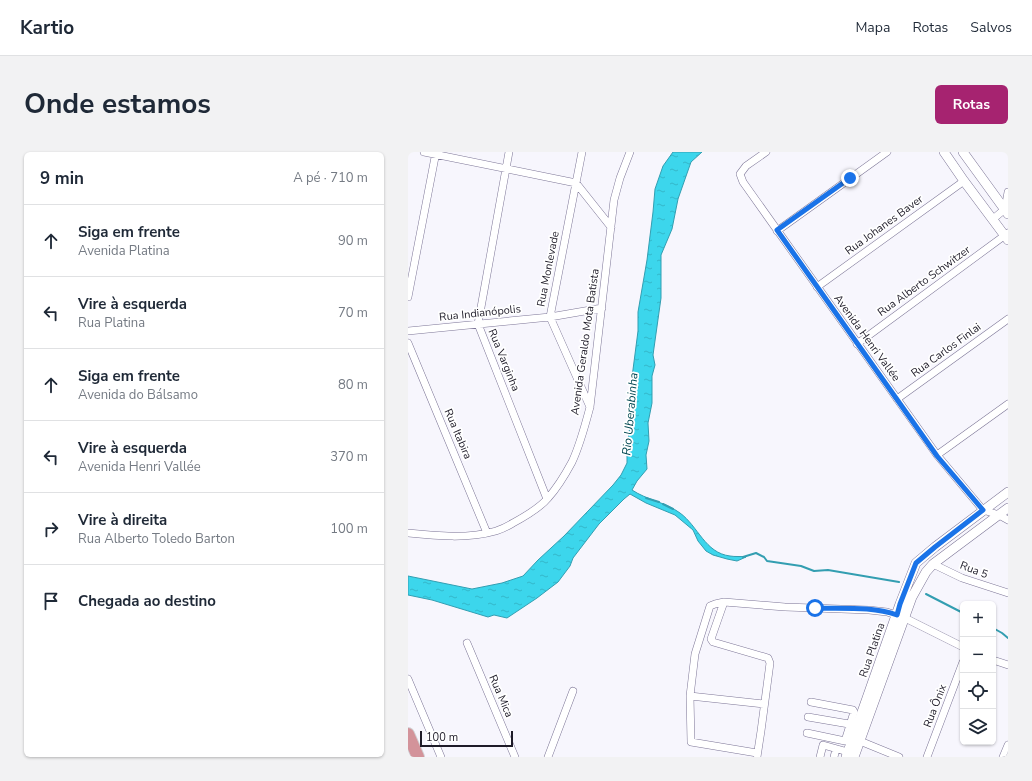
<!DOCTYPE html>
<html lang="pt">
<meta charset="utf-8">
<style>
body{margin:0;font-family:"Nunito Sans",sans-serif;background:#f2f2f3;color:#1f2937}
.controls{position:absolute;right:12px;bottom:12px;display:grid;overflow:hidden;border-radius:6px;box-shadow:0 1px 3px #0004}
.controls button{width:36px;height:36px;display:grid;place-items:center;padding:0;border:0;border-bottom:1px solid #e0e1e3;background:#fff;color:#1f2937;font:20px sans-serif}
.scale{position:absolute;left:12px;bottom:10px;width:93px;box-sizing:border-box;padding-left:4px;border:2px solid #1e1b28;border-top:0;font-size:11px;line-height:14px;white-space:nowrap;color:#1e1b28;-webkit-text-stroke:3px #fff;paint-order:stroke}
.stop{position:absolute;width:12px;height:12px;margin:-9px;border:3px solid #1a73e8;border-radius:50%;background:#fff}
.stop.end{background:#1a73e8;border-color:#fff;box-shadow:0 1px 4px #0008}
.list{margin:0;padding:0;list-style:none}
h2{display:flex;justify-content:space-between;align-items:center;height:52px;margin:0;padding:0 16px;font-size:17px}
h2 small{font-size:13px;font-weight:400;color:#747a83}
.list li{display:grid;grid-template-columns:26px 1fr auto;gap:12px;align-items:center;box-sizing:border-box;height:72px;padding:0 16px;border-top:1px solid #e0e1e3}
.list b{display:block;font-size:15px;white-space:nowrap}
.list p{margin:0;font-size:13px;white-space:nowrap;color:#747a83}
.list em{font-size:13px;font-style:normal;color:#747a83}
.icon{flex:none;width:22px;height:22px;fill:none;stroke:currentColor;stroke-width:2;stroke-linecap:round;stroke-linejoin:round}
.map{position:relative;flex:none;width:600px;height:605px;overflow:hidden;border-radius:6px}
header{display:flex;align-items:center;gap:24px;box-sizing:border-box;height:56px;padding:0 20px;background:#fff;border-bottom:1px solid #e0e1e3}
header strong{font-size:19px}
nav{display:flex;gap:22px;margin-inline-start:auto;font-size:14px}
.intro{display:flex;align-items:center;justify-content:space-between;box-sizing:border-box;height:96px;padding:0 24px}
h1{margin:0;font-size:28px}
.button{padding:10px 18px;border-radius:6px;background:#a62370;color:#fff;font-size:14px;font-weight:700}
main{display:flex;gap:24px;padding:0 24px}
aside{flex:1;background:#fff;border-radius:6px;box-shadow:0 1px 3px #0004}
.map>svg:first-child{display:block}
</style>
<header>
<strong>Kartio</strong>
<nav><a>Mapa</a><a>Rotas</a><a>Salvos</a></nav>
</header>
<div class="intro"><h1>Onde estamos</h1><a class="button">Rotas</a></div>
<main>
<aside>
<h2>9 min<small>A pé · 710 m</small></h2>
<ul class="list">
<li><svg class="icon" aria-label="ahead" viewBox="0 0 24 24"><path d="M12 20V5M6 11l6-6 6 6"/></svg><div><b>Siga em frente</b><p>Avenida Platina</p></div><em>90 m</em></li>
<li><svg class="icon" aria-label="left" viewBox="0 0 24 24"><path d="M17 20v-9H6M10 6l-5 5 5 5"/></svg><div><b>Vire à esquerda</b><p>Rua Platina</p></div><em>70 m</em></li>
<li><svg class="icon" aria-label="ahead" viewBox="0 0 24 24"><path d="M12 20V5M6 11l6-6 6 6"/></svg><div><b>Siga em frente</b><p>Avenida do Bálsamo</p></div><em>80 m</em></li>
<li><svg class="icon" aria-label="left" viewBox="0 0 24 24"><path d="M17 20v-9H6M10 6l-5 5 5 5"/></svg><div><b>Vire à esquerda</b><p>Avenida Henri Vallée</p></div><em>370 m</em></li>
<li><svg class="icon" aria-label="right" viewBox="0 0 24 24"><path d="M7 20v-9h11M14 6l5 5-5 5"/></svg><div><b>Vire à direita</b><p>Rua Alberto Toledo Barton</p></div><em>100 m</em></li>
<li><svg class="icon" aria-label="arrive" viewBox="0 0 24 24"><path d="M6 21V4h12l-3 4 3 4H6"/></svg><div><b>Chegada ao destino</b></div></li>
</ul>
</aside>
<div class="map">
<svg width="600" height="605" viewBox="0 0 600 605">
<defs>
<pattern id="water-ripples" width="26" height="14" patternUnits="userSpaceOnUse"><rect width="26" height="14" fill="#3cd6ec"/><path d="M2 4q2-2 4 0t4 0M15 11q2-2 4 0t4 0" fill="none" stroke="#34b7ca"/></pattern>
</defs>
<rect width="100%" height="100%" fill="#f7f6fd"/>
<path fill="url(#water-ripples)" stroke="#339eb1" d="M265,0H294L283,10L270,47L264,77L253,103V146L245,203L247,213L244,224V251L240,271L241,289L238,303L239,317L229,329L224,338C239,348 257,350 272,361C290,374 297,401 322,404C327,405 333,404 338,405L329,409L319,407L305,403L298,399L290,389L285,378L267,363L238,351L222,342L216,347L191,372L165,406L162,414L150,430L129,446L99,466L86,463L80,465L24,448L0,443V424L64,437L94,431L115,424L130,408L156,384L205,333L213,323L219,311V297L221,280L224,265L223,233L230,179V160L239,108L245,60L247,37L255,14Z"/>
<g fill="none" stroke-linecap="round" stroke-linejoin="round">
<path stroke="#339eb1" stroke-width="2" d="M238,346L251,350
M255,352L265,357
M335,405L348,401L356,405L359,409L393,414L406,419L420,418L491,430
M518,442L555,461
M585,476L594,481L600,486"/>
<g stroke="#7d7697" stroke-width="8">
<path id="minor" d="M16,0L168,31L203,75
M101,0L70,172L139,347
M174,0L142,165L182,255
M358,0L338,14L332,22L335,30L529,303L575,358L591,363L600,368
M585,67L597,57L600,40
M369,79L479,0
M409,135L556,29
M0,145L28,0
M0,179L142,165L194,156
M0,191L79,381
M449,192L600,81
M489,247L600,167
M529,303L600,252
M0,381C29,384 60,387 88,379C94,377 100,374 105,371C116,365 132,356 140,346C149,336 157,323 164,310C172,293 177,274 182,255L206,48L212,26L222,0
M525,412L554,426L600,441
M316,450L303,487L305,490L360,506L362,511L353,579L349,605
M59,491L107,605
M585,508L600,513
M0,527L33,605
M282,544L356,552
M403,550L445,558L446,560L442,573
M399,581L437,589L442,573L441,572L400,565
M447,587L491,605
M349,601L283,590L282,544L287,502L302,454L307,452L316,450L377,455L461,458L479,460L497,466L555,495
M140,605L165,539
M412,605L415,593L440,600
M426,605L428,597
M519,605L555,510
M595,605L600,593"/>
</g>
<g stroke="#7d7697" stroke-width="10">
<path id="tertiary" d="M536,0L556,29L600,88
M555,0L600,62
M438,605L459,546L492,452L508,411L527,395L600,340
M446,605L504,445L518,420L525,412L600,356"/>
</g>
<g stroke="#d2d1d4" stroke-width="14">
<path id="trunk" d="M0,582L10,605"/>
</g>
<use href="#minor" stroke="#fff" stroke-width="7"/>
<use href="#tertiary" stroke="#fff" stroke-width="9"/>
<use href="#trunk" stroke="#d3939a" stroke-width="12"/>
</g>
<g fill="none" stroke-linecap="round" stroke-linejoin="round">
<path stroke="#1a73e8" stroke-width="5" d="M407,456C433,457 464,454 489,463L492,452L508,411L527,395L575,358L529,304L369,78L442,26"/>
</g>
<g text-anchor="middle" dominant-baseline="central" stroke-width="3.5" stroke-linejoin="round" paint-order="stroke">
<g font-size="11" fill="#1e1b28" stroke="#fff">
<text transform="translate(476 73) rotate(-36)">Rua Johanes Baver</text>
<text transform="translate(140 117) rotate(-79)">Rua Monlevade</text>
<text transform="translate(516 129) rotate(-36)">Rua Alberto Schwitzer</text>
<text transform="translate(72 161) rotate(-6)">Rua Indianópolis</text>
<text transform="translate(459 186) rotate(54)">Avenida Henri Vallée</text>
<text transform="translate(177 190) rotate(-82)">Avenida Geraldo Mota Batista</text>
<text transform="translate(538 198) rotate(-36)">Rua Carlos Finlai</text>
<text transform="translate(96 208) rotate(68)">Rua Varginha</text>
<text transform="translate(50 282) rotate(67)">Rua Itabira</text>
<text transform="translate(566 418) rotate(21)">Rua 5</text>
<text transform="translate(464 498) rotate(-71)">Rua Platina</text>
<text transform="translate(93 544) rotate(67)">Rua Mica</text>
<text transform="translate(527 554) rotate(-69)">Rua Ônix</text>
</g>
<g font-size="12" font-style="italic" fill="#034852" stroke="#fff">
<text transform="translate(222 262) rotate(-85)">Rio Uberabinha</text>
</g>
</g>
</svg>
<div class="controls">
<button>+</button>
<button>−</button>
<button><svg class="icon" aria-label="locate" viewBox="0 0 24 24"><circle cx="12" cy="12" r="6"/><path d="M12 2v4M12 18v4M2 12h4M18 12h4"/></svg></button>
<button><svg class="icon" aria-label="layers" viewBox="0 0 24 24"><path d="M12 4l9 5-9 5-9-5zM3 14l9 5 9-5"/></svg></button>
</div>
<div class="scale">100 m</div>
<div class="stop" style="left:407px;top:456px"></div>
<div class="stop end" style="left:442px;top:26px"></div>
</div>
</main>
